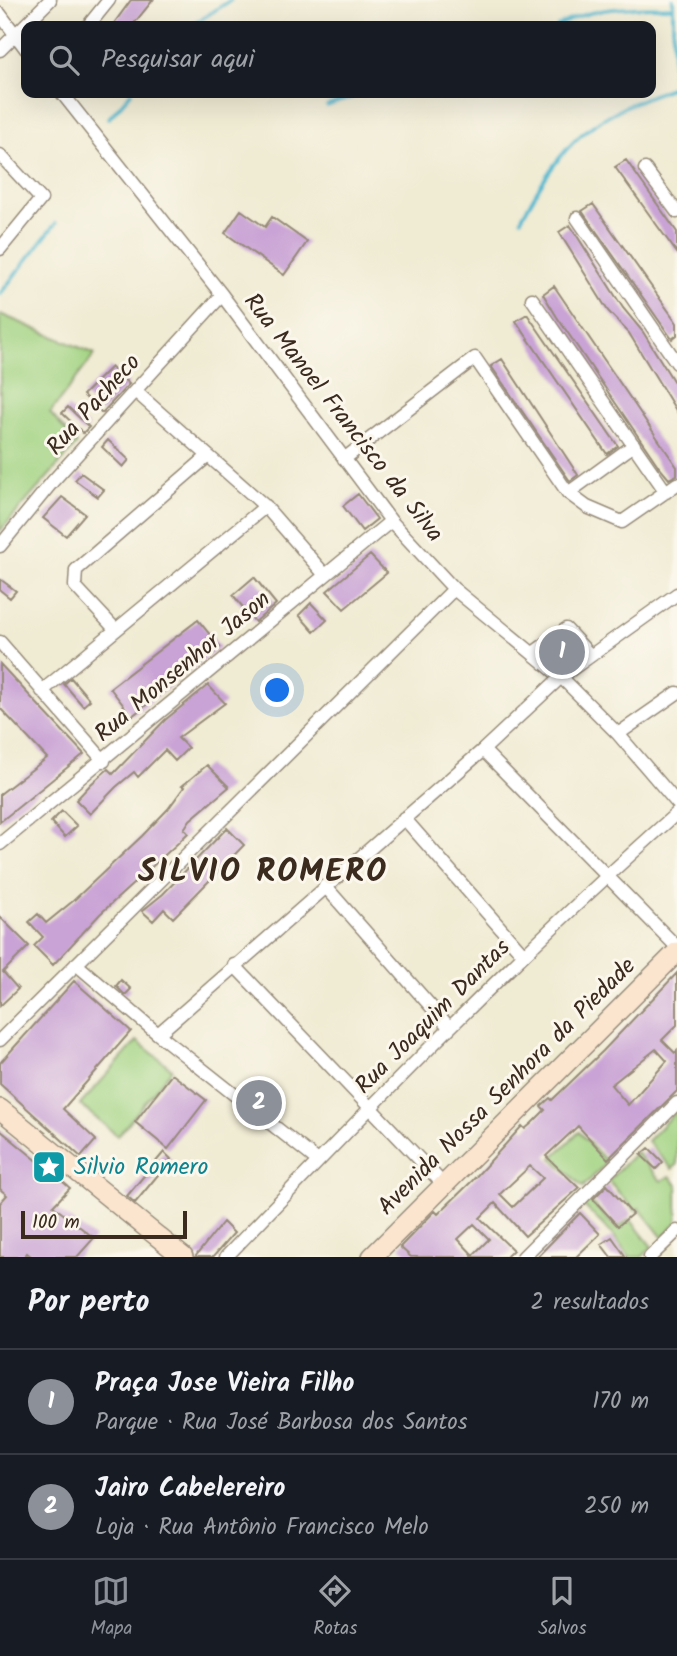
<!DOCTYPE html>
<html lang="pt">
<meta charset="utf-8">
<style>
body{margin:0;font-family:Kalam,sans-serif;background:#242831;color:#f1f3f6}
.scale{position:absolute;left:21px;bottom:18px;width:166px;box-sizing:border-box;padding-left:7px;border:4px solid #3b2a1e;border-top:0;font-size:19px;line-height:24px;white-space:nowrap;color:#3b2a1e;-webkit-text-stroke:5px #fbf7ec;paint-order:stroke}
.you{position:absolute;left:278px;top:691px;width:24px;height:24px;margin:-18px;border:5px solid #fff;border-radius:50%;background:#1a73e8;box-shadow:0 0 0 10px #1a73e833}
.badge{display:grid;place-items:center;width:46px;height:46px;border-radius:50%;background:#8c9099;color:#fff;font-size:23px;font-weight:700}
.pin{position:absolute;translate:-50% -50%;border:4px solid #fff;box-shadow:0 2px 7px #0006}
.list{margin:0;padding:0;list-style:none}
h2{display:flex;justify-content:space-between;align-items:center;height:91px;margin:0;padding:0 28px;font-size:30px}
h2 small{font-size:23px;font-weight:400;color:#9ea1a6}
.list li{display:grid;grid-template-columns:46px 1fr auto;gap:21px;align-items:center;box-sizing:border-box;height:105px;padding:0 28px;border-top:2px solid #363941}
.list b{display:block;font-size:26px;white-space:nowrap}
.list p{margin:0;font-size:23px;white-space:nowrap;color:#9ea1a6}
.list em{font-size:23px;font-style:normal;color:#9ea1a6}
.icon{flex:none;width:38px;height:38px;fill:none;stroke:currentColor;stroke-width:2;stroke-linecap:round;stroke-linejoin:round}
.map{position:relative;flex:none;width:677px;height:1257px;overflow:hidden}
.search{position:absolute;background:#171b24;box-shadow:0 7px 28px #0002;left:21px;right:21px;top:21px;height:77px;display:flex;align-items:center;gap:18px;box-sizing:border-box;padding:0 24px;border-radius:14px;color:#9ea1a6;font-size:26px}
.sheet{height:301px;background:#171b24}
nav{display:flex;justify-content:space-around;align-items:center;box-sizing:border-box;height:98px;border-top:2px solid #363941;background:#171b24;font-size:19px;color:#9ea1a6}
nav a{display:grid;justify-items:center;gap:4px}
nav .on{color:#8c9099}
.map>svg:first-child{display:block}
</style>
<div class="map">
<svg width="677" height="1257" viewBox="0 0 677 1257">
<rect width="100%" height="100%" fill="#fbf7ec"/>
<filter id="ink" filterUnits="userSpaceOnUse"><feTurbulence type="fractalNoise" baseFrequency=".0143" numOctaves="2"/><feDisplacementMap in="SourceGraphic" scale="14" xChannelSelector="R" yChannelSelector="G"/><feConvolveMatrix kernelMatrix="1 2 1 2 8 2 1 2 1" color-interpolation-filters="sRGB"/></filter>
<filter id="wash" filterUnits="userSpaceOnUse"><feTurbulence type="fractalNoise" baseFrequency=".00686" numOctaves="4" result="noise"/><feDisplacementMap in="SourceGraphic" scale="28" xChannelSelector="R" yChannelSelector="G"/><feGaussianBlur stdDeviation="1.57" result="paint"/><feColorMatrix in="noise" values="0 0 0 0 0 0 0 0 0 0 0 0 0 0 0 0 0 1.4 0 .05"/><feComposite in="paint" operator="in"/></filter>
<g filter="url(#wash)">
<rect width="100%" height="100%" fill="#f0ebd3"/>
<path fill="#a2d382" stroke="#6e7e50" stroke-width="2" d="M0,314L95,354L50,413L77,444L0,531Z
M566,633L584,653L560,670L540,651Z
M137,1041L172,1069L118,1136L80,1105Z
M677,1110V1165L672,1169L647,1141Z
M579,1132L607,1162L583,1187L552,1158Z
M636,1152L661,1181L670,1176L677,1185V1223L663,1238L639,1208L635,1210L608,1181Z
M589,1200L617,1229L630,1219L652,1247L642,1257H629L613,1235L583,1205Z"/>
<g fill="none" stroke-linecap="round" stroke-linejoin="round">
<path stroke="#50b7cf" stroke-width="3.5" d="M673,0V74L677,90
M191,26L231,0
M558,26C594,5 631,8 671,7
M327,106L363,93
M109,118L131,93
M521,219C566,137 588,118 676,86
M0,294L56,223"/>
</g>
<g id="blocks">
<path fill="#c9a3d5" fill-rule="evenodd" d="M131,0H153L132,26H112Z
M626,160L677,232V253L615,167Z
M593,204L677,323V335L672,339L582,211Z
M241,210L265,227L272,217L307,242L284,275L225,233Z
M570,225L623,308L643,332L677,387V412L629,333L608,311L559,232Z
M554,286L677,467V475L669,479L659,467L557,317L543,294Z
M527,314L618,446L607,454L516,321Z
M502,359L578,475L570,481L491,366Z
M111,367L129,384L102,413L83,395Z
M68,407L89,427L83,433L62,413Z
M108,440L129,460L123,467L102,447Z
M81,473L104,490L98,497L75,480Z
M358,494L377,519L362,531L343,506Z
M62,497L85,514L66,536L43,518Z
M370,555L387,573L344,609L327,591Z
M254,577L276,604L255,622L233,595Z
M0,579L16,591L10,598L0,590Z
M311,603L327,620L314,632L299,615Z
M198,620L220,647L132,716L110,688Z
M0,664L84,754L0,822V794L47,758L0,708Z
M71,678L90,700L83,706L64,684Z
M208,685L225,703L178,738L188,748L175,761L165,750L138,777L134,772L116,787L90,814L76,800L91,784L108,769L113,774L165,720Z
M207,765L229,787L190,820L184,829L188,833L178,843L100,914L53,965L34,946L43,937L29,922L38,914L46,923L73,901L142,836L168,809L184,787L182,786Z
M62,811L77,826L65,837L51,822Z
M227,828L244,845L173,918L164,909L153,921L142,911L163,894Z
M0,917L29,946L3,972L18,989L0,1006Z
M677,973V1025L662,1040L675,1053L677,1051V1091L608,1159L578,1126L546,1156L579,1188L525,1236L495,1203L480,1218L513,1250L506,1257H411L400,1247L435,1211L438,1214L472,1181L522,1126L525,1129L532,1123L545,1110L541,1106L550,1098L552,1100L603,1051ZM656,1049L667,1061L628,1105L611,1085ZM530,1166L543,1178L513,1207L500,1194ZM474,1224L489,1239L473,1255L458,1239Z
M121,980L131,989L125,995L116,986Z
M74,981L131,1031L63,1109L96,1140L81,1157L0,1084V1063Z
M172,1074L206,1100L168,1149L135,1122Z
M0,1130L40,1163L41,1171L49,1170L70,1188L53,1206L94,1238L77,1257H32L27,1253L24,1257H0V1203L7,1195L0,1189Z
M649,1148L663,1162L656,1169L641,1155Z
M164,1152L171,1159L135,1203L127,1196Z
M607,1185L632,1214L618,1226L593,1199Z
M580,1213L600,1234L576,1257H537Z
M223,1222L234,1233L213,1257H195Z
M612,1237L626,1257H611L601,1244Z"/>
</g>
</g>
<g filter="url(#ink)">
<use href="#blocks" fill-opacity="0" stroke="#968a78" stroke-width="2"/>
<g fill="none" stroke-linecap="round" stroke-linejoin="round">
<g stroke="#968a78" stroke-width="9">
<path id="service" d="M44,1167L55,1156"/>
</g>
<g stroke="#968a78" stroke-width="15">
<path id="minor" d="M0,14L26,49
M88,26L109,0
M0,50L50,0
M62,93L222,295L391,521L454,589L561,677L618,734L677,803
M0,155L41,199L0,249
M645,169L677,212
M577,218L677,363
M532,299L666,492
M135,391L265,506L325,575
M344,459L475,358L568,493L587,507L622,522L677,484
M568,493L634,445
M0,546L53,481L222,295
M116,630L75,586L76,570L208,456
M0,642L104,761
M533,653L566,629L590,655
M42,691L266,506
M618,734L677,693
M483,750L677,947
M404,818L524,955
M0,844L391,521
M325,886L449,1027
M76,964L158,1034L318,1161
M234,965L444,1185
M158,1034L483,750L561,677L677,594
M0,1040L454,589
M226,1257C372,1105 519,953 677,813
M523,1257L677,1103
M650,1257L677,1231"/>
</g>
<g stroke="#968a78" stroke-width="22">
<path id="secondary" d="M0,1109L183,1257
M372,1257L677,952"/>
</g>
<use href="#service" stroke="#fff" stroke-width="6"/>
<use href="#minor" stroke="#fff" stroke-width="12"/>
<use href="#secondary" stroke="#fbe5cf" stroke-width="19"/>
</g>
</g>
<defs>
<g id="sight-square" transform="scale(1.75)"><rect x="-9" y="-9" width="18" height="18" rx="4" fill="#0f9aa8" stroke="#fbf7ec"/><path d="M0-6L1.8-2.2L6-1.7L2.9 1.2L3.7 5.4L0 3.3L-3.7 5.4L-2.9 1.2L-6-1.7L-1.8-2.2Z" fill="#fff"/></g>
</defs>
<g fill-rule="evenodd">
<use href="#sight-square" x="49" y="1167"/>
</g>
<g text-anchor="middle" dominant-baseline="central" stroke-width="6" stroke-linejoin="round" paint-order="stroke">
<g font-size="24" fill="#3b2a1e" stroke="#fbf7ec">
<text transform="translate(94 405) rotate(-48)">Rua Pacheco</text>
<text transform="translate(343 418) rotate(52)">Rua Manoel Francisco da Silva</text>
<text transform="translate(183 667) rotate(-40)">Rua Monsenhor Jason</text>
<text transform="translate(433 1017) rotate(-45)">Rua Joaquim Dantas</text>
<text transform="translate(507 1087) rotate(-45)">Avenida Nossa Senhora da Piedade</text>
</g>
<g font-size="24" fill="#0d838f" stroke="#fbf7ec" text-anchor="start">
<text x="74" y="1167">Silvio Romero</text>
</g>
<g font-size="32" font-weight="bold" letter-spacing="2" fill="#3b2a1e" stroke="#fbf7ec">
<text x="263" y="872">SILVIO ROMERO</text>
</g>
</g>
</svg>
<div class="scale">100 m</div>
<div class="you"></div>
<div class="pin badge" style="left:562px;top:652px">1</div>
<div class="pin badge" style="left:259px;top:1103px">2</div>
<div class="search"><svg class="icon" aria-label="search" viewBox="0 0 24 24"><circle cx="10" cy="10" r="6"/><path d="M15 15l6 6"/></svg>Pesquisar aqui</div>
</div>
<section class="sheet">
<h2>Por perto<small>2 resultados</small></h2>
<ul class="list">
<li><span class="badge">1</span><div><b>Praça Jose Vieira Filho</b><p>Parque · Rua José Barbosa dos Santos</p></div><em>170 m</em></li>
<li><span class="badge">2</span><div><b>Jairo Cabelereiro</b><p>Loja · Rua Antônio Francisco Melo</p></div><em>250 m</em></li>
</ul>
</section>
<nav>
<a class="on"><svg class="icon" aria-label="map" viewBox="0 0 24 24"><path d="M3 6l6-2 6 2 6-2v14l-6 2-6-2-6 2zM9 4v14M15 6v14"/></svg>Mapa</a>
<a><svg class="icon" aria-label="directions" viewBox="0 0 24 24"><path d="M12 3l9 9-9 9-9-9zM9 14v-3h6M13 9l2 2-2 2"/></svg>Rotas</a>
<a><svg class="icon" aria-label="saved" viewBox="0 0 24 24"><path d="M7 4h10v16l-5-4-5 4z"/></svg>Salvos</a>
</nav>
